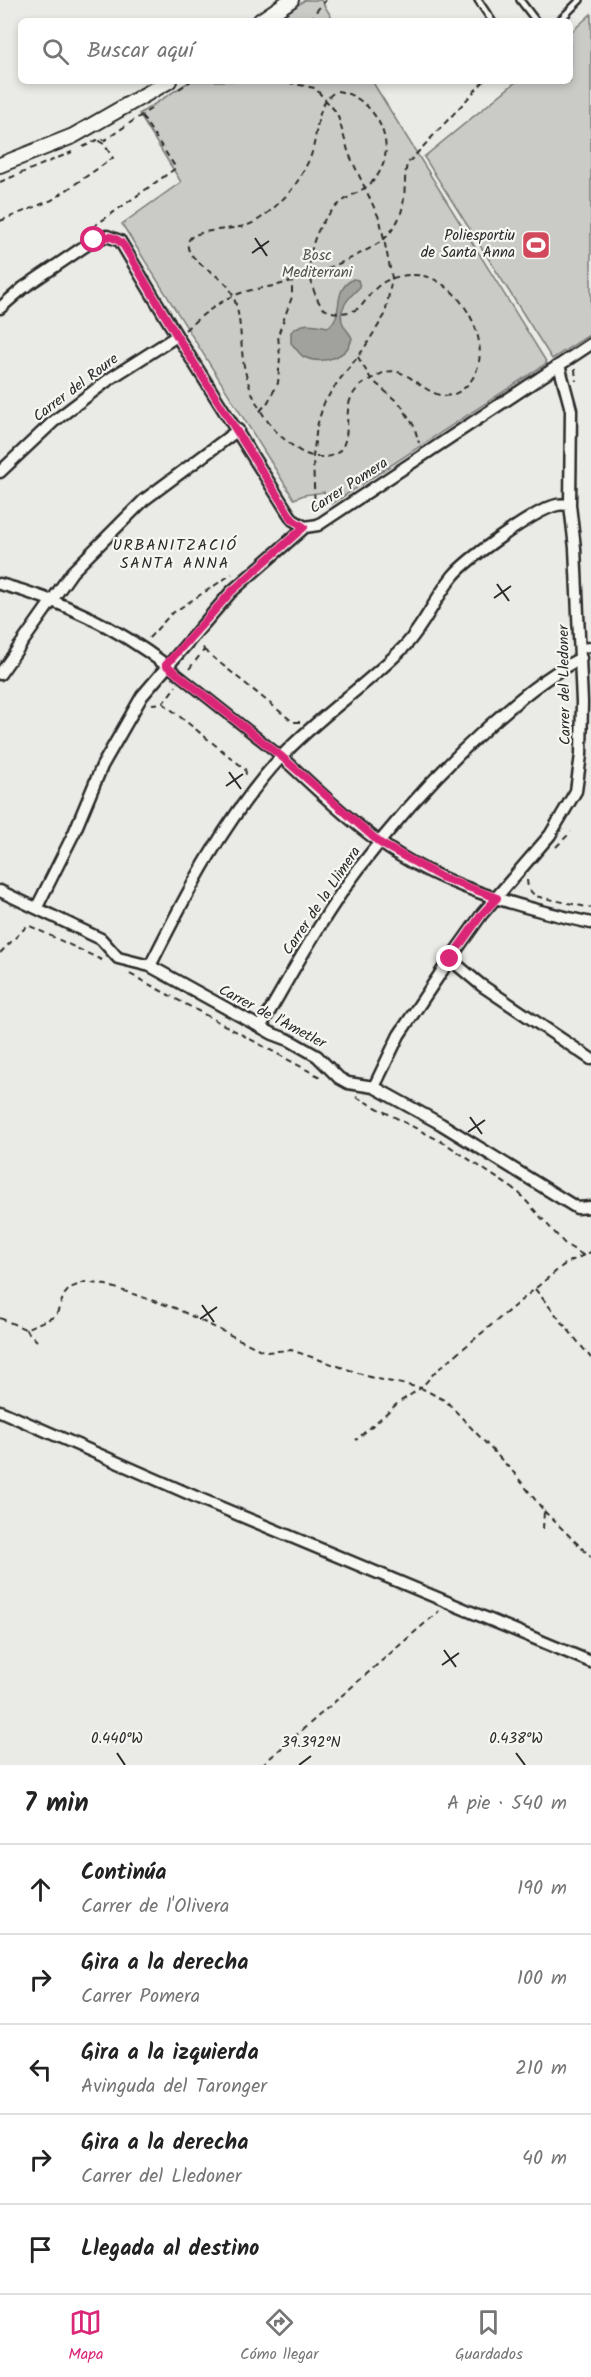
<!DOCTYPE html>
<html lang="es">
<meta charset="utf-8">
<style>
body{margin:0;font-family:Kalam,sans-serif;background:#f2f2f2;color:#222}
.stop{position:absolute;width:18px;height:18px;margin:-14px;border:4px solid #db2777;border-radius:50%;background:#fff}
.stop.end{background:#db2777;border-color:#fff;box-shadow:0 2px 6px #0008}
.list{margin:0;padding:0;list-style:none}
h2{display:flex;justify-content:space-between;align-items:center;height:78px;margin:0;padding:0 24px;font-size:26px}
h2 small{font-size:20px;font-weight:400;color:#767676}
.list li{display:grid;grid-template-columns:39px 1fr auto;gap:18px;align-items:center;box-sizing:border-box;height:90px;padding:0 24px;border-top:2px solid #e0e0e0}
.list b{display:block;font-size:22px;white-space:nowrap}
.list p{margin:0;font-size:20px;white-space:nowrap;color:#767676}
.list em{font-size:20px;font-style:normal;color:#767676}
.icon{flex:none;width:33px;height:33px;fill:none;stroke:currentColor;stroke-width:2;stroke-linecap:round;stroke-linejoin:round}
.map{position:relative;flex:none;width:591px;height:1765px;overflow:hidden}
.search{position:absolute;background:#fff;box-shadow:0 3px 9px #0003;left:18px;right:18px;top:18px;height:66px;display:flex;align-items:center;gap:15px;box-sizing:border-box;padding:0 21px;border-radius:9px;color:#767676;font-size:22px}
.sheet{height:528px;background:#fff}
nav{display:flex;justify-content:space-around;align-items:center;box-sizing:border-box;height:84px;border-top:2px solid #e0e0e0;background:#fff;font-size:16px;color:#767676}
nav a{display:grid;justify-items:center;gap:3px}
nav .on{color:#db2777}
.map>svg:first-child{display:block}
</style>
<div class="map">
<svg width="591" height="1765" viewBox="0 0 591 1765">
<rect width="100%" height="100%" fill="#eaeae6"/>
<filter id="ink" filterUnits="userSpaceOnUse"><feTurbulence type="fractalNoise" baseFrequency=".0167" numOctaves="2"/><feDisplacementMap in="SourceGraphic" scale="12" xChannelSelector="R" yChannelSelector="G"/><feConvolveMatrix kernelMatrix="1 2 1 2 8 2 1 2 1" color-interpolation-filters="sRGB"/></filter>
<g filter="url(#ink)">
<path fill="#cacac7" stroke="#7a7a79" stroke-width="1.5" d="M305,0H321L334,21H276Z
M591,14V334L552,359L424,157L517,81H570V33Z
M190,81H372L547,363L332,504L324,492L304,495L294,499L122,224L181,182L139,114Z"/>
<path fill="#a1a19e" stroke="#727270" stroke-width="1.5" d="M353,279L358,280L360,287C350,296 335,311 344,326C346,330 350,333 352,338C348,358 321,365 304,357C299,354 295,347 291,343V332C303,321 313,324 328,327C346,314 330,292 353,279Z"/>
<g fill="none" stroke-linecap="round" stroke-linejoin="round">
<g stroke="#2b2b2b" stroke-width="10">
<path id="service" d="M478,0L492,21
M520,0L536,21
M559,21L580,0"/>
</g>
<g stroke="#2b2b2b" stroke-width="13">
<path id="pedestrian" d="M580,648L591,647
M166,665L282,757"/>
</g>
<g stroke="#2b2b2b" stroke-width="15">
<path id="minor" d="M0,308L23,288L94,240L107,236L120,241L177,336L287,511L293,520L305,527
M0,472L53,422L111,378L177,336
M0,584C61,600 116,627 166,665
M0,674L72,572L144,500L238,430
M282,757C312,785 344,816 378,841C440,886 518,907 591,923
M0,891L101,939L118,958L150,966L273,1034L289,1040L317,1056L339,1078L348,1083L374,1087L441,1124L577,1208L591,1207
M37,907L74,833L102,766L142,696L231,592L305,527L318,525L591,344
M450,959L481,985L591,1059
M150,966C187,892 226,817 282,756C319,716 366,686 404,647C424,626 435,598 453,576C467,559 535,510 557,505C561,504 566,505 570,505
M261,1026C292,973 322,917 360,867C399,816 441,769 489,726C518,700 546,676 581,658
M374,1087L399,1035L450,959L482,914L550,835L576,791L581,755L582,702L575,548L570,505L571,410L559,365
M0,1411L203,1500L591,1662"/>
</g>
<g stroke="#2b2b2b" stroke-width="18">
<path id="tertiary" d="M260,21L291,0
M0,165L73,136L169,81"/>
</g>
<path stroke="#2b2b2b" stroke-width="2" stroke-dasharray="6 4.5" stroke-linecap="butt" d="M314,21L313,15L326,0
M290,81V83L315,88L337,113L349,154L380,220L392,278L385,315L363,350L337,383L324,403L317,426L313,457L315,513
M179,89L191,81
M337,91C374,96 400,144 377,176C367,191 349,194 337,206C313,227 304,261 314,291C315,295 320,305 323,308C332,315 350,314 359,308C365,303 369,294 375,289C387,276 412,272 428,277C468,290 501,358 463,389C430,415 410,356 379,375C367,381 357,385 351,398C342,417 357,458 321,457C305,457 295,448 283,438C259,417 244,382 242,350C240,329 240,309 230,289C221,274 180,258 189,240C194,229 235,230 248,225C263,219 276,206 287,195C297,184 304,171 310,158C319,136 314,102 337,91Z
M83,147L97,140H105L155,106
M0,182L72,152
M0,221L52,200L113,158L104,144L97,140
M93,227L176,168L141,115
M185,330C201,316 218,302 238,294C251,289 265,288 278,285C311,276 356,259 383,240C389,235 396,225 399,218C407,200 403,182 407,164L484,81
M358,357L371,379L401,405L414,426L419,443
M575,369L576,381
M260,411L268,402L278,383L280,357L278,335L292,297V281
M149,638L171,614L232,574
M204,650L293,722H301
M189,669L204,650L202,644
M163,703L245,769L247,779
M152,704L163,703L176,686
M556,847L571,832
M527,880L528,888L535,896L591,908
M0,953L28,925L106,962
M130,974L322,1078
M356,1097L446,1144L518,1192L565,1244L583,1255
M535,1289L591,1358
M0,1318L25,1329
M37,1341L25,1329L56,1316L64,1295L70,1288L85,1282L106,1285L175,1308L265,1352L291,1350L373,1378L421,1388L398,1403L356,1440
M544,1511L591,1557
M543,1529L544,1511L515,1474L446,1401L421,1388L435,1372L566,1263L591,1252
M262,1765L439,1611"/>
<use href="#service" stroke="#f6f6f2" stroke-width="5"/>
<use href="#pedestrian" stroke="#f6f6f2" stroke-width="8"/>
<use href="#minor" stroke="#f6f6f2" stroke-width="10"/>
<use href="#tertiary" stroke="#f6f6f2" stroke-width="14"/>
</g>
</g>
<g fill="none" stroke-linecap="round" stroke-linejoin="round" filter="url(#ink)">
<path stroke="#db2777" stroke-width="8" d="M94,240C106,234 116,236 124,246L177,336L287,511L293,520L304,527L231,592L166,665L282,757L380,843L441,877L497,898L482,914L450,959"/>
</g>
<path fill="none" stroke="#2b2b2b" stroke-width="2" d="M255,238L267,256M252,253L269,241M497,584L509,601M494,598L511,586M229,772L241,789M226,786L243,774M470,1117L482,1134M468,1132L485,1120M202,1305L214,1322M200,1319L217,1307M444,1650L456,1667M442,1665L459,1653M117,1753L125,1765M516,1753L525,1765M299,1765L311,1756"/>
<defs>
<g id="stadium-square" transform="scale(1.5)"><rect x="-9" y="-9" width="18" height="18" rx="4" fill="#d1495b" stroke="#f6f6f2"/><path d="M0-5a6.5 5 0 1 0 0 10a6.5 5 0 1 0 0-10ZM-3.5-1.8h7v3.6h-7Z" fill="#fff"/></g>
</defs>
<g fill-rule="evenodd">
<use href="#stadium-square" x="536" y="245"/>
</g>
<g text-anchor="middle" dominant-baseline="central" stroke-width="4.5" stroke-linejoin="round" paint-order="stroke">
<g font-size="15" fill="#2b2b2b" stroke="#f6f6f2" text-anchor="end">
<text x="515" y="236">Poliesportiu<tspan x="515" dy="17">de Santa Anna</tspan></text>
</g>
<g font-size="15" fill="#535352" stroke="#f6f6f2">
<text x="317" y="256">Bosc<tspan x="317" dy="17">Mediterrani</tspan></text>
</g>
<g font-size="15" fill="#2b2b2b" stroke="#f6f6f2">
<text transform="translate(76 388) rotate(-37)">Carrer del Roure</text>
<text transform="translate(349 486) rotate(-33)">Carrer Pomera</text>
<text transform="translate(565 685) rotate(-91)">Carrer del Lledoner</text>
<text transform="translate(322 901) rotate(-56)">Carrer de la Llimera</text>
<text transform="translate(272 1017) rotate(28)">Carrer de l'Ametler</text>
</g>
<g font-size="16" letter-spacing="1.5" fill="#2b2b2b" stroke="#f6f6f2">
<text x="175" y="545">URBANITZACIÓ<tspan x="175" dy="18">SANTA ANNA</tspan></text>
</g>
</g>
<g font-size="15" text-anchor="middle" fill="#2b2b2b" stroke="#f6f6f2" stroke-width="4.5" stroke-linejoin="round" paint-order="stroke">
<text x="117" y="1743">0.440°W</text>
<text x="516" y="1743">0.438°W</text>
<text x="311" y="1747">39.392°N</text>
</g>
</svg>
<div class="stop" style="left:94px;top:240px"></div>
<div class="stop end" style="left:450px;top:959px"></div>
<div class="search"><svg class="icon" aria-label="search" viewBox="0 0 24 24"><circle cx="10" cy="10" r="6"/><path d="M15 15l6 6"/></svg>Buscar aquí</div>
</div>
<section class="sheet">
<h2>7 min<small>A pie · 540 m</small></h2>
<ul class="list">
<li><svg class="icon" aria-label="ahead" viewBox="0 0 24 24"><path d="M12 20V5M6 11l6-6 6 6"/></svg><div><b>Continúa</b><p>Carrer de l'Olivera</p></div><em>190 m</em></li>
<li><svg class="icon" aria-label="right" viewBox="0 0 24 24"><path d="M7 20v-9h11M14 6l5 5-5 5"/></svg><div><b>Gira a la derecha</b><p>Carrer Pomera</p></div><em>100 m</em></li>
<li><svg class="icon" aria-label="left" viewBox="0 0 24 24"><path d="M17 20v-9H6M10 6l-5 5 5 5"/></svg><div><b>Gira a la izquierda</b><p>Avinguda del Taronger</p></div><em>210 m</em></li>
<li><svg class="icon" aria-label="right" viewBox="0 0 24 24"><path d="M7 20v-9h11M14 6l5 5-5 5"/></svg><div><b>Gira a la derecha</b><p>Carrer del Lledoner</p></div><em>40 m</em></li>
<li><svg class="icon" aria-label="arrive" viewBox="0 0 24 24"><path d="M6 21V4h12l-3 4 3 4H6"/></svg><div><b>Llegada al destino</b></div></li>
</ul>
</section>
<nav>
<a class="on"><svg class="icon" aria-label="map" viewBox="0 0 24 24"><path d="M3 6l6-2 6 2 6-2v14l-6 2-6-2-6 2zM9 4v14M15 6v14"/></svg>Mapa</a>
<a><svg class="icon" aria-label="directions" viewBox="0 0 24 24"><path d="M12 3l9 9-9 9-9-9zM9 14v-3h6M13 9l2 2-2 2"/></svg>Cómo llegar</a>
<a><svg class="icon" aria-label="saved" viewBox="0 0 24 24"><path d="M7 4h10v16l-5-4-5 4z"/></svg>Guardados</a>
</nav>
